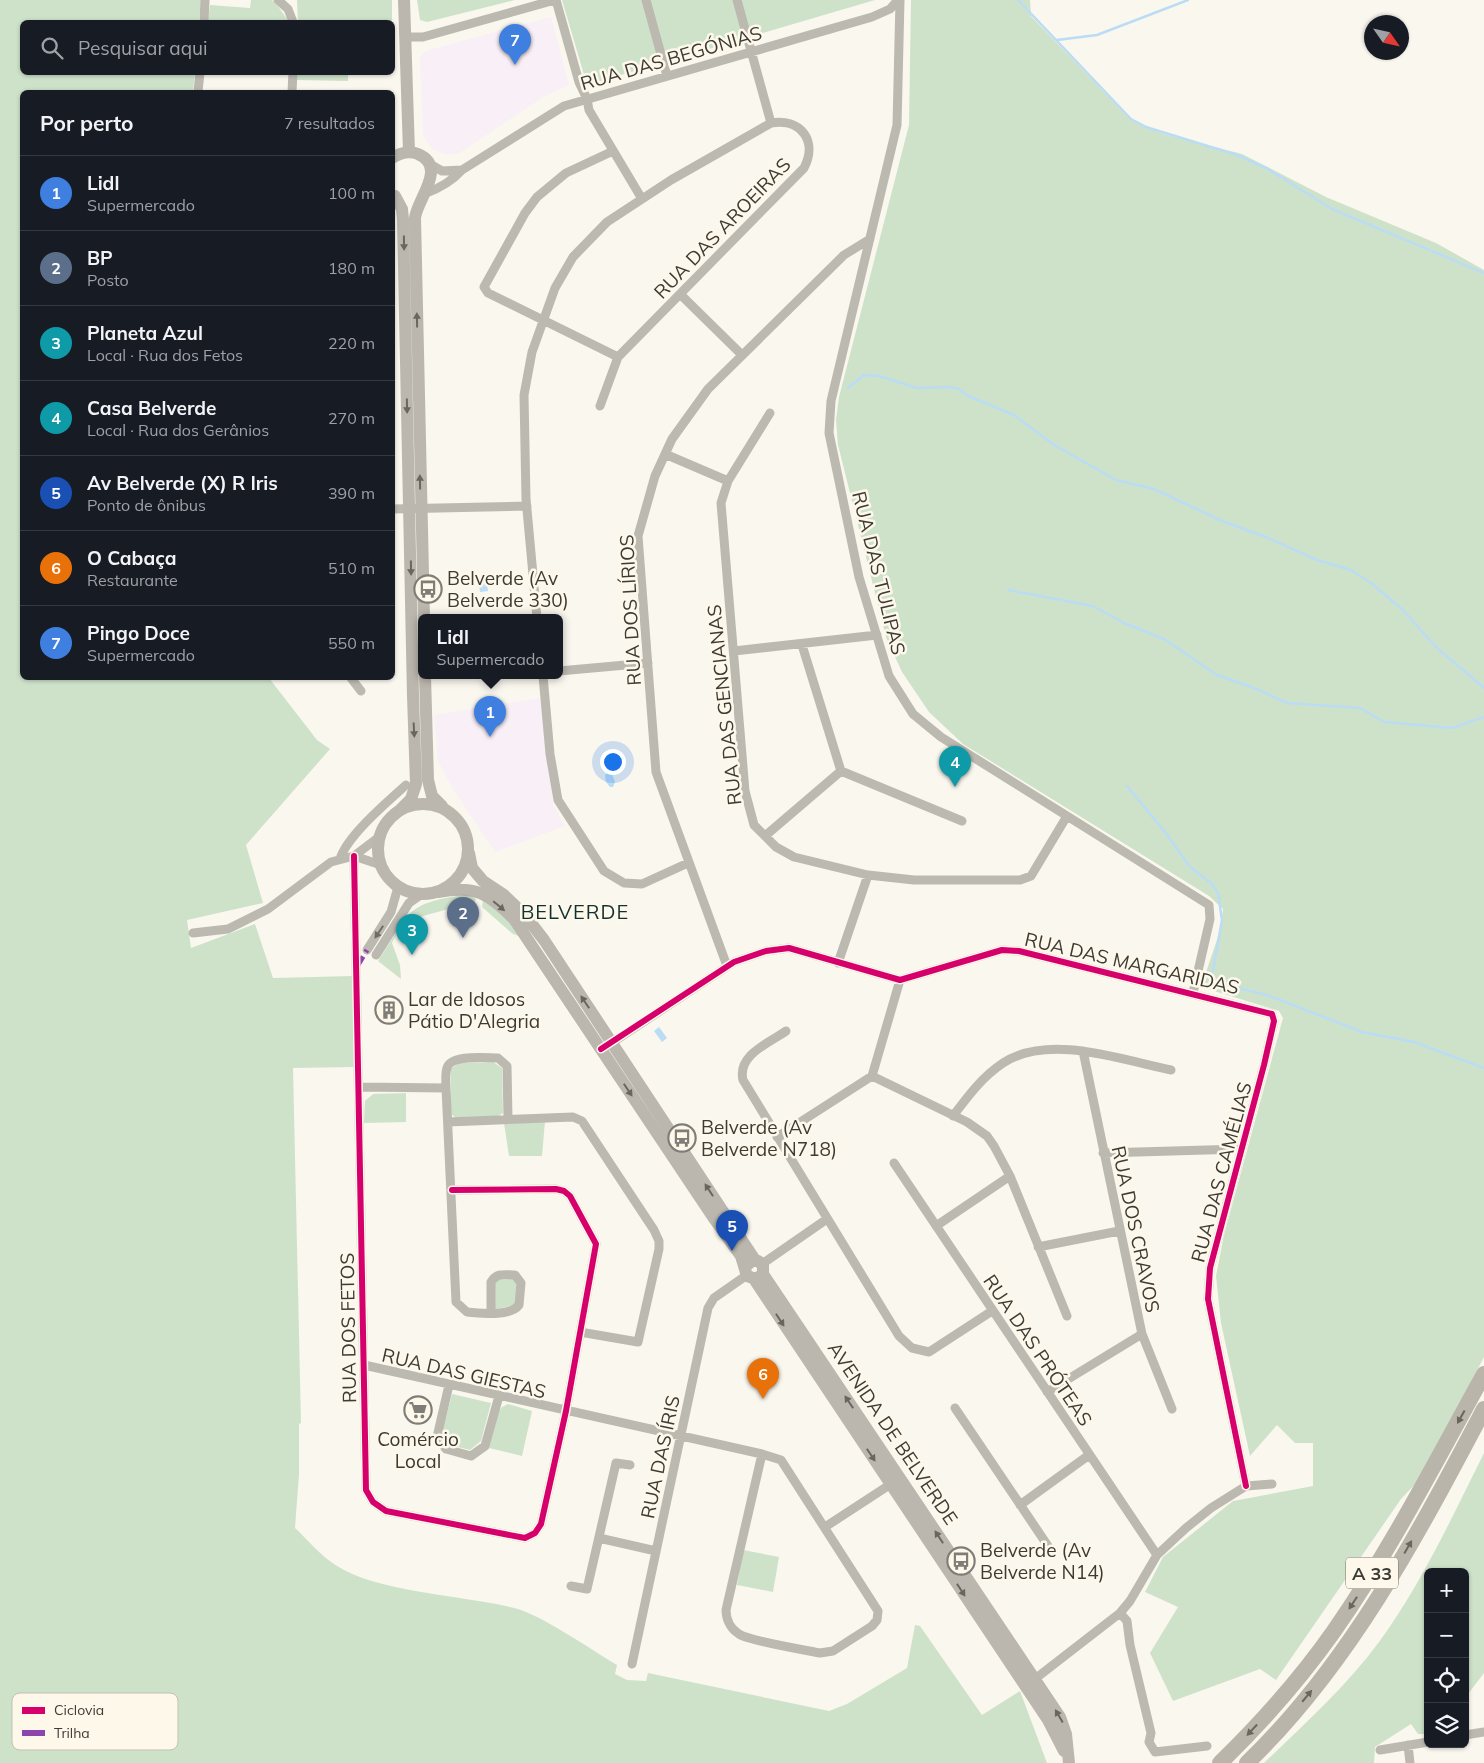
<!DOCTYPE html>
<html lang="pt">
<meta charset="utf-8">
<style>
body{margin:0;font-family:Mulish,sans-serif;background:#242831;color:#f1f3f6}
.controls{position:absolute;right:15px;bottom:15px;display:grid;overflow:hidden;border-radius:8px;box-shadow:0 1px 4px #0004}
.controls button{width:45px;height:45px;display:grid;place-items:center;padding:0;border:0;border-bottom:1px solid #363941;background:#171b24;color:#f1f3f6;font:25px sans-serif}
.compass{position:absolute;left:1364px;top:15px;width:45px;height:45px;border-radius:50%;background:#171b24;box-shadow:0 1px 4px #0004;rotate:124deg}
.you{position:absolute;left:612px;top:761px;width:18px;height:18px;margin:-12px;border:4px solid #fff;border-radius:50%;background:#1a73e8;box-shadow:0 0 0 8px #1a73e833}
.badge{display:grid;place-items:center;width:32px;height:32px;border-radius:50%;background:#2563eb;color:#fff;font-size:16px;font-weight:700}
.pin{position:absolute;translate:-50% -41px;filter:drop-shadow(0 1px 2px #0008)}
.pin::after{content:'';position:absolute;top:26px;width:18px;height:15px;background:inherit;clip-path:polygon(0 0,100% 0,50% 100%)}
.popup{position:absolute;left:418px;top:614px;width:145px;height:65px;box-sizing:border-box;display:grid;place-content:center;border-radius:8px;background:#171b24;filter:drop-shadow(0 1px 4px #0005);font-size:16px;white-space:nowrap;color:#9ea1a6}
.popup b{font-size:19px;color:#f1f3f6}
.popup::after{content:'';position:absolute;left:50%;top:100%;margin-left:-10px;border:10px solid transparent;border-top-color:#171b24}
.list{margin:0;padding:0;list-style:none}
h2{display:flex;justify-content:space-between;align-items:center;height:65px;margin:0;padding:0 20px;font-size:21px}
h2 small{font-size:16px;font-weight:400;color:#9ea1a6}
.list li{display:grid;grid-template-columns:32px 1fr auto;gap:15px;align-items:center;box-sizing:border-box;height:75px;padding:0 20px;border-top:1px solid #363941}
.list b{display:block;font-size:19px;white-space:nowrap}
.list p{margin:0;font-size:16px;white-space:nowrap;color:#9ea1a6}
.list em{font-size:16px;font-style:normal;color:#9ea1a6}
.icon{flex:none;width:28px;height:28px;fill:none;stroke:currentColor;stroke-width:2;stroke-linecap:round;stroke-linejoin:round}
.map{position:relative;flex:none;width:1484px;height:1763px;overflow:hidden}
.search{position:absolute;background:#171b24;box-shadow:0 1px 4px #0004;left:20px;top:20px;width:375px;height:55px;display:flex;align-items:center;gap:12px;box-sizing:border-box;padding:0 18px;border-radius:8px;color:#9ea1a6;font-size:19px}
.panel{position:absolute;background:#171b24;box-shadow:0 1px 4px #0004;left:20px;top:90px;width:375px;height:590px;border-radius:8px}
.map>svg:first-child{display:block}
</style>
<div class="map">
<svg width="1484" height="1763" viewBox="0 0 1484 1763">
<rect width="100%" height="100%" fill="#faf7ef"/>
<path fill="#f9eff6" d="M551,17L569,85L545,96L458,154H444L432,149L423,135L420,58L425,51Z
M542,698L553,804L565,826L495,852L453,789L438,761L434,715Z"/>
<path fill="#cee2ca" d="M0,0H201L199,22H22V72L195,73L193,92H22V678H269L317,740L330,749L246,845L263,903L187,920L191,948L255,924L273,978L352,976L355,1067L293,1068L301,1423L299,1424V1474L295,1528C308,1540 320,1555 334,1564C376,1593 464,1595 514,1608C542,1615 590,1649 617,1665L615,1674L627,1680L646,1681L648,1673L829,1711L847,1704L907,1668L915,1625L920,1626L982,1715L1020,1691L1047,1763H0Z
M251,0H272L278,6L289,22H208L210,5L250,8Z
M297,0H392V22H298Z
M417,0H515L427,22L420,20Z
M562,0H875L587,85Z
M911,0H1030L1031,16L1129,118L1164,134L1242,154L1326,197L1436,243L1484,270V1357L1420,1479L1401,1499L1276,1680L1260,1669L1173,1701L1150,1653L1178,1607L1145,1592L1163,1557L1233,1501L1313,1486V1443H1295L1277,1425L1250,1456L1221,1323L1216,1276L1224,1235L1283,1018L1279,1011L1201,987L1220,931L1223,909L1209,896L963,744L929,712L902,672L886,637L838,445L836,420L839,397L909,125Z
M297,73H348V81L297,80Z
M470,895L476,899L471,909H465L459,906L416,918L414,924L408,921L406,918C417,901 451,896 470,895Z
M483,900L511,922L519,936L513,934L482,907Z
M401,925L392,943L400,965L401,979L378,961Z
M493,1062L502,1068L503,1113L498,1116L457,1119L451,1114V1069L459,1063Z
M406,1093V1122L364,1123L365,1101L373,1094Z
M545,1121L542,1156H509L504,1123Z
M501,1277L518,1280L516,1305L497,1309H495L493,1283Z
M452,1394L491,1403L481,1441L470,1450L450,1445L442,1434Z
M508,1404L532,1411L522,1456L489,1448L499,1411L502,1407Z
M1484,1453V1673L1465,1698V1572H1428V1734H1418L1411,1724L1375,1747L1374,1763H1264C1304,1724 1346,1687 1379,1642C1422,1583 1452,1517 1484,1453Z
M743,1550L779,1557L773,1592L737,1585Z"/>
<path fill="#bbdcf5" d="M486,575L488,591L480,592L478,576Z
M609,772L612,774L615,782L613,787H610L606,782L605,775Z
M659,1027L667,1038L662,1042L654,1031Z"/>
<g fill="none" stroke-linecap="round" stroke-linejoin="round">
<path stroke="#bbdcf5" stroke-width="2.5" d="M1018,0L1131,119L1146,127L1237,155L1268,169L1332,209L1484,273
M1057,40L1097,35L1188,0
M848,388L864,375L879,376L917,388L951,387L959,389L968,396L1014,415L1054,445L1116,480L1154,489L1222,521L1266,537L1317,560L1351,570L1371,583L1403,610L1436,647L1484,688
M1008,590L1093,606L1124,623L1164,639L1217,675L1254,688L1287,703L1360,708L1384,722L1452,728L1484,717
M1127,786L1165,832L1190,867L1211,883L1218,893L1222,920L1211,981L1267,995L1362,1032L1414,1042L1484,1068"/>
<path stroke="#bcb9b1" stroke-width="9" d="M278,0L288,9L293,22
M556,0L579,82L587,99L589,110L642,199
M646,0L667,76
M737,0L771,123
M900,0L897,125L831,401L829,433L859,577L889,676L913,714L941,737L1209,905L1210,919L1193,993
M204,22L205,0
M405,37H423L555,0
M198,92L200,72
M292,92L293,72
M613,151L566,173L537,197L525,213L484,287L488,293L618,357
M462,170L564,106L872,17L890,9L898,0
M424,194C438,189 452,181 462,170L442,171L428,163
M680,294L742,355
M770,413L728,481L721,503L745,791L754,825L776,847L794,857L868,875L914,880H1020L1031,876L1067,816
M665,454L728,481
M392,509L527,506
M537,618L526,499L524,395L532,352L555,288L573,257L607,222L671,180L771,123C801,118 818,141 804,168L618,357L600,406
M802,645L841,771L962,821
M734,651L877,635
M559,671L648,663
M543,676L550,754L558,800L604,871L624,883L642,884L688,863
M351,678L361,691
M765,836L841,771
M354,856L366,1490L373,1502L386,1511L525,1538L535,1533L541,1524L566,1411L596,1244L570,1196L564,1191L556,1189L452,1190
M354,856L381,865
M340,859C347,836 387,802 406,785
M193,933L228,929L268,909L331,862L354,856L379,837
M367,950L391,912L398,887
M376,955L409,903L422,894
M838,963L868,875
M727,966L656,772L638,536L655,476L672,439L708,389L844,255L870,239
M786,1031C769,1043 737,1055 743,1080L899,1336L912,1348L929,1352L992,1311
M607,1046L734,962L766,951L789,948L900,980L1002,950L1019,951L1272,1014L1274,1021L1264,1065L1210,1268L1208,1299L1246,1486
M1083,1051L1142,1334L1172,1409
M872,1076L967,1122L987,1136L994,1146L1010,1176L1067,1316
M360,1087L446,1088
M953,1116C968,1096 982,1077 1003,1063C1049,1033 1122,1060 1171,1070
M448,1122L573,1117L582,1121L654,1230L659,1241V1249L638,1342L580,1332
M777,1137L872,1076L900,980
M1103,1153L1241,1149
M894,1163L1157,1555
M936,1226L1010,1176
M1038,1247L1119,1231
M762,1264L827,1219
M491,1312V1282C497,1272 505,1275 515,1275L521,1283L519,1305C510,1317 481,1313 467,1312L456,1302L446,1088C446,1082 445,1074 447,1068C451,1054 486,1058 498,1058L507,1066L508,1119
M364,1365L762,1454L781,1460L878,1611L877,1620L872,1626L833,1651L820,1653C805,1650 749,1641 739,1634C731,1629 726,1620 726,1610L762,1454
M449,1385L437,1437L446,1449L471,1456L485,1446L499,1396
M1047,1392L1142,1334
M955,1408L1052,1552
M1020,1505L1089,1455
M825,1527L894,1482
M599,1538L656,1551
M571,1586L587,1589L616,1463L630,1465
M1120,1613L1127,1621L1130,1645L1151,1733L1149,1742L1155,1752L1207,1746
M632,1664L708,1308L714,1298L747,1275
M1031,1682L1120,1613L1130,1601L1157,1555L1186,1528L1211,1508L1246,1486L1272,1484
M1465,1735L1484,1732
M1408,1745L1410,1763
M1380,1750L1428,1742"/>
<path stroke="#bbb7ae" stroke-width="12" d="M404,0L409,152
M392,158C400,153 408,150 418,154C448,167 417,199 415,218L424,618
M395,196L402,209L403,219L413,696L416,784L411,799L401,809
M425,676L428,780L432,796L442,806
M378 849a45 45 0 1 1 90 0a45 45 0 1 1-90 0Z
M469,853L472,868L483,881L504,895L524,914L544,940L755,1260
M438,892C476,885 488,893 514,919L713,1217L741,1256L747,1276L756,1279L763,1274V1265L758,1261H752L745,1267
M763,1274L1060,1717L1066,1734L1069,1763
M754,1279L1048,1720L1064,1751"/>
<path stroke="#b9b5ab" stroke-width="16" d="M1220,1763C1261,1723 1301,1678 1334,1631C1391,1549 1436,1461 1484,1374
M1247,1763C1350,1664 1418,1534 1484,1409"/>
<path stroke="#8e44ad" stroke-width="5" stroke-dasharray="10 5" stroke-linecap="butt" d="M358,965L367,950"/>
<g stroke="#fef8eb" stroke-width="9">
<path id="cycleway" d="M354,856L366,1490L373,1502L386,1511L525,1538L535,1533L541,1524L566,1411L596,1244L570,1196L564,1191L556,1189L452,1190
M601,1049L734,962L766,951L789,948L900,980L1002,950L1019,951L1272,1014L1274,1021L1264,1065L1210,1268L1208,1299L1246,1486"/>
</g>
<use href="#cycleway" stroke="#d6006c" stroke-width="6"/>
</g>
<defs><path id="oneway-solid" d="M-6-.8H1V-3.2L6.5 0L1 3.2V.8H-6Z" transform="scale(1.25)"/></defs>
<g fill="#696660">
<use href="#oneway-solid" transform="translate(404 243) rotate(89)"/>
<use href="#oneway-solid" transform="translate(417 320) rotate(-91)"/>
<use href="#oneway-solid" transform="translate(407 406) rotate(89)"/>
<use href="#oneway-solid" transform="translate(420 482) rotate(-91)"/>
<use href="#oneway-solid" transform="translate(411 568) rotate(89)"/>
<use href="#oneway-solid" transform="translate(414 730) rotate(87)"/>
<use href="#oneway-solid" transform="translate(499 906) rotate(40)"/>
<use href="#oneway-solid" transform="translate(585 1002) rotate(-124)"/>
<use href="#oneway-solid" transform="translate(628 1090) rotate(56)"/>
<use href="#oneway-solid" transform="translate(709 1190) rotate(-123)"/>
<use href="#oneway-solid" transform="translate(780 1320) rotate(57)"/>
<use href="#oneway-solid" transform="translate(849 1402) rotate(-124)"/>
<use href="#oneway-solid" transform="translate(871 1455) rotate(56)"/>
<use href="#oneway-solid" transform="translate(939 1537) rotate(-123)"/>
<use href="#oneway-solid" transform="translate(961 1590) rotate(57)"/>
<use href="#oneway-solid" transform="translate(1059 1716) rotate(-120)"/>
</g>
<use fill="#706d67" href="#oneway-solid" transform="translate(379 932) rotate(124)"/>
<g fill="#68665f">
<use href="#oneway-solid" transform="translate(1461 1417) rotate(119)"/>
<use href="#oneway-solid" transform="translate(1408 1547) rotate(-60)"/>
<use href="#oneway-solid" transform="translate(1353 1603) rotate(123)"/>
<use href="#oneway-solid" transform="translate(1307 1696) rotate(-50)"/>
<use href="#oneway-solid" transform="translate(1252 1730) rotate(133)"/>
</g>
<defs>
<g id="bus-ring" transform="scale(1.4375)"><circle r="9.5" fill="#fef8eb" stroke="#7f7d77" stroke-width="1.5"/><path d="M-5-6H5V4H4V6H2V4H-2V6H-4V4H-5ZM-3.5-4V0h7V-4ZM-3.5 1.2v1.5H-2V1.2ZM2 1.2v1.5H3.5V1.2Z" fill="#7f7d77"/></g>
<g id="building-ring" transform="scale(1.4375)"><circle r="9.5" fill="#fef8eb" stroke="#7f7d77" stroke-width="1.5"/><path d="M-4-6H4V6H1V3H-1V6H-4ZM-2.5-4.3h1.7v1.8h-1.7ZM.8-4.3h1.7v1.8H.8ZM-2.5-1h1.7V.8h-1.7ZM.8-1h1.7V.8H.8Z" fill="#7f7d77"/></g>
<g id="supermarket-ring" transform="scale(1.4375)"><circle r="9.5" fill="#fef8eb" stroke="#7f7d77" stroke-width="1.5"/><path d="M-6-5.5h2.5l.6 2H6L4.5 2H-2.5L-4.4-4H-6ZM-1.5 3.2a1.3 1.3 0 1 0 .1 0ZM3 3.2a1.3 1.3 0 1 0 .1 0Z" fill="#7f7d77"/></g>
</defs>
<g fill-rule="evenodd">
<use href="#bus-ring" x="428" y="589"/>
<use href="#building-ring" x="389" y="1010"/>
<use href="#bus-ring" x="682" y="1138"/>
<use href="#supermarket-ring" x="418" y="1410"/>
<use href="#bus-ring" x="961" y="1561"/>
</g>
<g text-anchor="middle" dominant-baseline="central" stroke-width="5" stroke-linejoin="round" paint-order="stroke">
<rect fill="#fef8eb" stroke="#77746c" stroke-width="1" x="1346" y="1557.5" width="52" height="31" rx="4"/>
<g font-size="18" font-weight="bold" fill="#3d3b36">
<text x="1372" y="1573">A 33</text>
</g>
<g font-size="19" fill="#3d3b36" stroke="#fef8eb">
<text transform="translate(671 58) rotate(-16)">RUA DAS BEGÓNIAS</text>
<text transform="translate(722 228) rotate(-46)">RUA DAS AROEIRAS</text>
<text transform="translate(879 573) rotate(76)">RUA DAS TULIPAS</text>
<text transform="translate(630 610) rotate(-93)">RUA DOS LÍRIOS</text>
<text transform="translate(724 705) rotate(-96)">RUA DAS GENCIANAS</text>
<text transform="translate(1132 963) rotate(13)">RUA DAS MARGARIDAS</text>
<text transform="translate(1221 1172) rotate(-75)">RUA DAS CAMÉLIAS</text>
<text transform="translate(1136 1229) rotate(78)">RUA DOS CRAVOS</text>
<text transform="translate(348 1328) rotate(-91)">RUA DOS FETOS</text>
<text transform="translate(1038 1350) rotate(56)">RUA DAS PRÓTEAS</text>
<text transform="translate(464 1373) rotate(13)">RUA DAS GIESTAS</text>
<text transform="translate(893 1433) rotate(56)">AVENIDA DE BELVERDE</text>
<text transform="translate(660 1457) rotate(-78)">RUA DAS ÍRIS</text>
</g>
<g font-size="19" fill="#3d3b36" stroke="#fef8eb" text-anchor="start">
<text x="447" y="578">Belverde (Av<tspan x="447" dy="22">Belverde 330)</tspan></text>
<text x="408" y="999">Lar de Idosos<tspan x="408" dy="22">Pátio D'Alegria</tspan></text>
<text x="701" y="1127">Belverde (Av<tspan x="701" dy="22">Belverde N718)</tspan></text>
<text x="418" y="1439" text-anchor="middle">Comércio<tspan x="418" dy="22">Local</tspan></text>
<text x="980" y="1550">Belverde (Av<tspan x="980" dy="22">Belverde N14)</tspan></text>
</g>
<g font-size="20" letter-spacing="1" fill="#0e3232" stroke="#fef8eb">
<text x="575" y="911">BELVERDE</text>
</g>
</g>
<rect x="12" y="1693" width="166" height="57" rx="8" fill="#fef8eb" stroke="#c4bfb5" stroke-width="1"/>
<rect x="22" y="1707" width="23" height="7" fill="#d6006c"/>
<rect x="22" y="1730" width="23" height="6" fill="#8e44ad"/>
<g font-size="14" fill="#3d3b36">
<text x="54" y="1715">Ciclovia</text>
<text x="54" y="1738">Trilha</text>
</g>
</svg>
<div class="controls">
<button>+</button>
<button>−</button>
<button><svg class="icon" aria-label="locate" viewBox="0 0 24 24"><circle cx="12" cy="12" r="6"/><path d="M12 2v4M12 18v4M2 12h4M18 12h4"/></svg></button>
<button><svg class="icon" aria-label="layers" viewBox="0 0 24 24"><path d="M12 4l9 5-9 5-9-5zM3 14l9 5 9-5"/></svg></button>
</div>
<svg class="compass" viewBox="-18 -18 36 36"><path d="M0-13l5 13h-10z" fill="#e53935"/><path d="M0 13l5-13h-10z" fill="#9ea1a6"/></svg>
<div class="you"></div>
<div class="pin badge" style="left:490px;top:737px;background:#3f7fe0">1</div>
<div class="popup"><b>Lidl</b>Supermercado</div>
<div class="pin badge" style="left:463px;top:938px;background:#5c6f8a">2</div>
<div class="pin badge" style="left:412px;top:955px;background:#0f9aa8">3</div>
<div class="pin badge" style="left:955px;top:787px;background:#0f9aa8">4</div>
<div class="pin badge" style="left:732px;top:1251px;background:#1a4fb4">5</div>
<div class="pin badge" style="left:763px;top:1399px;background:#e8710a">6</div>
<div class="pin badge" style="left:515px;top:65px;background:#3f7fe0">7</div>
<div class="search"><svg class="icon" aria-label="search" viewBox="0 0 24 24"><circle cx="10" cy="10" r="6"/><path d="M15 15l6 6"/></svg>Pesquisar aqui</div>
<section class="panel">
<h2>Por perto<small>7 resultados</small></h2>
<ul class="list">
<li><span class="badge" style="background:#3f7fe0">1</span><div><b>Lidl</b><p>Supermercado</p></div><em>100 m</em></li>
<li><span class="badge" style="background:#5c6f8a">2</span><div><b>BP</b><p>Posto</p></div><em>180 m</em></li>
<li><span class="badge" style="background:#0f9aa8">3</span><div><b>Planeta Azul</b><p>Local · Rua dos Fetos</p></div><em>220 m</em></li>
<li><span class="badge" style="background:#0f9aa8">4</span><div><b>Casa Belverde</b><p>Local · Rua dos Gerânios</p></div><em>270 m</em></li>
<li><span class="badge" style="background:#1a4fb4">5</span><div><b>Av Belverde (X) R Iris</b><p>Ponto de ônibus</p></div><em>390 m</em></li>
<li><span class="badge" style="background:#e8710a">6</span><div><b>O Cabaça</b><p>Restaurante</p></div><em>510 m</em></li>
<li><span class="badge" style="background:#3f7fe0">7</span><div><b>Pingo Doce</b><p>Supermercado</p></div><em>550 m</em></li>
</ul>
</section>
</div>
